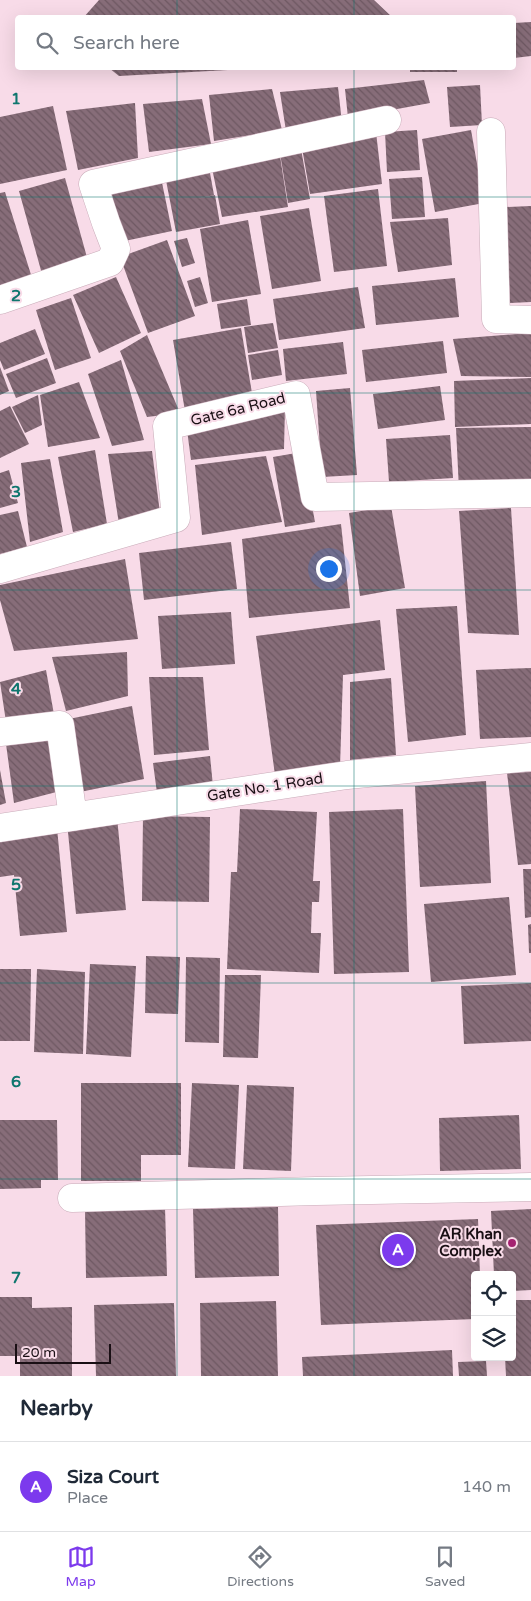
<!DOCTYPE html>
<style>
body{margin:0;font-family:"Varela Round",sans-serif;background:#f6f6f7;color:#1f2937}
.controls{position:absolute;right:15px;bottom:15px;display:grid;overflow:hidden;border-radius:5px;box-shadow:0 5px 20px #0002}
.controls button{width:45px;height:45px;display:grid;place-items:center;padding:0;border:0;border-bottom:1px solid #e0e1e3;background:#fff;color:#1f2937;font:25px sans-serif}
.scale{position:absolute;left:15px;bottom:12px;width:96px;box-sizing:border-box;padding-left:5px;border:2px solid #190f14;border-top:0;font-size:14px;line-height:18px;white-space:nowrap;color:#190f14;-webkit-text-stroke:4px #f8dbe8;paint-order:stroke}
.you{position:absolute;left:328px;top:568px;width:18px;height:18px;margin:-12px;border:4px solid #fff;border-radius:50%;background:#1a73e8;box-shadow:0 0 0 8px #1a73e833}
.badge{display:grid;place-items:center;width:32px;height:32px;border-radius:50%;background:#7c3aed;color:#fff;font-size:16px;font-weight:700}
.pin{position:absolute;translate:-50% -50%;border:2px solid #fff;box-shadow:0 1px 5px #0006}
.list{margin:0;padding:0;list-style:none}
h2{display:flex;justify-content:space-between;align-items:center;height:65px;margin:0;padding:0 20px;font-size:21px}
h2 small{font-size:16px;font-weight:400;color:#747a83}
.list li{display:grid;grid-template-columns:32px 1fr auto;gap:15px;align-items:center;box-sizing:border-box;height:90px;padding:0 20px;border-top:1px solid #e0e1e3}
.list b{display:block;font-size:19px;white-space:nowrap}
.list p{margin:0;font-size:16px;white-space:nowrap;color:#747a83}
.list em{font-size:16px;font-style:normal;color:#747a83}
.icon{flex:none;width:28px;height:28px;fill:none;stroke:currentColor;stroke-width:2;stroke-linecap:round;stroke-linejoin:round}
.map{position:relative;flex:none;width:531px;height:1376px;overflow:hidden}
.search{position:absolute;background:#fff;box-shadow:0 5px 20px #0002;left:15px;right:15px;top:15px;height:55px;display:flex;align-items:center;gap:12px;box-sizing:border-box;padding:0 18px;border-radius:5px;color:#747a83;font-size:19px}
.sheet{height:155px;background:#fff}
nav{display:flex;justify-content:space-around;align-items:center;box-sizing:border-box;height:70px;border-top:1px solid #e0e1e3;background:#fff;font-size:14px;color:#747a83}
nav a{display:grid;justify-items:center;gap:2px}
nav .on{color:#7c3aed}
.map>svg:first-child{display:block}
</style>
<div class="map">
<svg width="531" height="1376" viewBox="0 0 531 1376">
<defs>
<pattern id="building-back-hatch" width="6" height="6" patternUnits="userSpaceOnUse" patternTransform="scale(1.25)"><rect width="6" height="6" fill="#876d79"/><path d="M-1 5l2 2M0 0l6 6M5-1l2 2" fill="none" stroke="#6e5862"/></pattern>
</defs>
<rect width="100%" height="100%" fill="#f8dbe8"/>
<path fill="url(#building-back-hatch)" d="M99,0H374L393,18H83Z
M531,22V56L514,58V23Z
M109,68H246V69L119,76Z
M410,68H457V72H410Z
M424,80L430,103L348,118L345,89Z
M480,85L482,125L450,127L447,87Z
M338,87L342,123L286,131L280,92Z
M272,89L282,130L214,141L209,95Z
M202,99L211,144L149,152L143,104Z
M135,103L138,158L78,170L66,111Z
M53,106L67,170L0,184V117Z
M417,130L420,170L387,172L385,132Z
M471,130L484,203L435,212L422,139Z
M376,132L382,184L310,194L301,142Z
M301,149L310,199L288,203L280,153Z
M280,156L288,207L222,217L212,168Z
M208,162L214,195L196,199L215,195L220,224L176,232L164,170Z
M160,173L172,231L120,242L110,183Z
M422,177L425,217L392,219L389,179Z
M65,178L88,261L42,274L19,191Z
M378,189L387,266L334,272L324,196Z
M5,192L33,281L0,291V193Z
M531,206V302L510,303L506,207Z
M309,208L321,281L272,289L260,216Z
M448,218L452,265L398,272L390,222Z
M248,220L261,294L212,302L200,229Z
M187,238L195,263L182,267L174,241Z
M167,240L195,316L148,333L120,257Z
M116,277L141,333L99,353L73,295Z
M200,277L208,303L195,307L187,281Z
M455,278L459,317L376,325L372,286Z
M358,287L365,328L279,340L273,299Z
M71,298L91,358L55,370L36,310Z
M247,299L251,325L221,329L217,304Z
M273,323L278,348L248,353L244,327Z
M241,328L253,399L185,411L173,340Z
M35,329L45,354L4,370L0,360V343Z
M531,333V377L461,376L453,339Z
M147,335L180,413L147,417L120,351Z
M443,341L447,373L366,382L362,350Z
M343,342L347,374L286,381L283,349Z
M278,350L282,375L252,380L248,355Z
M47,358L56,383L16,398L6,374Z
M121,360L144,440L112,446L88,374Z
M0,367L9,391L0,395Z
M531,378V424L455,427L454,381Z
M79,382L100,438L48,447L40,395Z
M440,386L445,420L378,429L373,394Z
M350,388L357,475L322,477L316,391Z
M38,395L42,425L25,433L12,407Z
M10,406L29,444L0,458V411Z
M285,407L284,449L191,460L187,430Z
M531,427V485L459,490L456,428Z
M450,435L453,478L389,482L386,439Z
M95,450L107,524L73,532L58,457Z
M152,451L160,513L119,524L108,454Z
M302,452L315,522L285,527L273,457Z
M266,456L282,522L202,535L195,465Z
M50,459L63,532L30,542L21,463Z
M9,470L18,503L0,508V473Z
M391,506L405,588L360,596L349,513Z
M511,508L519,635L468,633L459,511Z
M18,511L27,547L0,554V515Z
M341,524L350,608L249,618L242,539Z
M231,542L237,589L144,600L139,553Z
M125,559L138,639L14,651L0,600V585Z
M457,606L466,735L408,742L396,609Z
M231,612L235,664L162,669L158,616Z
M380,620L385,670L343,675L340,767L275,775L256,636Z
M127,652L128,696L66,711L52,657Z
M531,668V737L480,739L476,670Z
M46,670L55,720L8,735L0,682Z
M149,677H203L209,750L154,755Z
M391,678L396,755L350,760V682Z
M132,706L144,779L75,793L64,720Z
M58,731L68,789L14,803L6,744Z
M210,756L213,786L157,793L153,763Z
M0,770L6,803L0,805Z
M531,772V864L518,865L507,773Z
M486,781L491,883L420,887L415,786Z
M240,809L317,812L313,881H320L319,902H312L311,933H321L319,973L227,969L231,872H237Z
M403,809L409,972L334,974L329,812Z
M143,816L210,817L209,902L142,901Z
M117,817L126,910L76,914L67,822Z
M57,828L67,932L20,936L14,875L0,877V834Z
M523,869H531V917L525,918Z
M509,897L516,975L431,982L424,904Z
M531,924V953H529L528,925Z
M146,956L180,957L178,1014L145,1013Z
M186,957L220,958L219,1043L185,1042Z
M90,964L136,966L131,1057L86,1054Z
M0,969H31L30,1041H0Z
M37,969L85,972L83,1054L34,1052Z
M225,975H261L258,1058L223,1057Z
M531,983V1041L464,1044L461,986Z
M81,1083H181V1155H141V1181H81Z
M192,1083L239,1085L235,1169L188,1167Z
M247,1085L294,1087L291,1171L243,1169Z
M519,1115L521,1169L440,1171L439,1118Z
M0,1120H57L58,1180H41V1188L0,1189Z
M165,1207L167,1276L86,1278L85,1209Z
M278,1207L279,1276L195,1278L193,1209Z
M531,1209V1290L512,1291V1275H494L491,1211Z
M478,1219L480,1275H475V1319L321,1325L316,1225Z
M0,1297H32V1308L72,1307V1376H20V1356H0Z
M512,1300H531V1376H506L505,1357H512Z
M276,1301L278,1376H201L200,1303Z
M174,1303L176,1376H96L94,1305Z
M452,1350L453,1376H303L302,1357Z
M486,1361L487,1376H459L458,1362Z"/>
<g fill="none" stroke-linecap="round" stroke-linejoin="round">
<g stroke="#c9acb9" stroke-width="29">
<path id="street" d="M491,132L496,319L531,320
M0,300L110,262L116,249L106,223L93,184L387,120
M0,569L176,518L167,426L296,395L315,497L531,493
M0,732L60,725L73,817
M0,828L347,775L531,757
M72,1198L316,1191L531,1187"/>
</g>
<use href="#street" stroke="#fff" stroke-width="28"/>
</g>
<path fill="none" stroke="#0f766e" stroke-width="1" stroke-opacity="0.55" d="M177,0V18M354,0V18M177,68V1376M354,68V1376M0,197H531M0,393H531M0,590H531M0,786H531M0,983H531M0,1179H531"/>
<circle fill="#a42271" stroke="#f8dbe8" stroke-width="2" cx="512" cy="1243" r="5"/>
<g text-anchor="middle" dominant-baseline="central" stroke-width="4" stroke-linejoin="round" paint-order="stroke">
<g font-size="15" fill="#190f14" stroke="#f8dbe8">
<text transform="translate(238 409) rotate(-14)">Gate 6a Road</text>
<text transform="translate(265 787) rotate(-9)">Gate No. 1 Road</text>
</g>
<g font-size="15" font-weight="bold" fill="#190f14" stroke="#f8dbe8" text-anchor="end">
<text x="502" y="1234">AR Khan<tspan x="502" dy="17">Complex</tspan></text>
</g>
</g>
<g font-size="16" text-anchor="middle" font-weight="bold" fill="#0f766e" stroke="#f8dbe8" stroke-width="4" stroke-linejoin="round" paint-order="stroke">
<text x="16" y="104">1</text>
<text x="16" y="301">2</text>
<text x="16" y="497">3</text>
<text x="16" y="694">4</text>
<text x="16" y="890">5</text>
<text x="16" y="1087">6</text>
<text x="16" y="1283">7</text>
</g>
</svg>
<div class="controls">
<button><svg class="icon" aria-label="locate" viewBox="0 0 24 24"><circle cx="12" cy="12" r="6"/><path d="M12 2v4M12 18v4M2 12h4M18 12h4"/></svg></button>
<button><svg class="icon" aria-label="layers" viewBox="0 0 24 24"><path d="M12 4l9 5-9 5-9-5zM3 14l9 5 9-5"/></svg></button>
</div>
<div class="scale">20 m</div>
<div class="you"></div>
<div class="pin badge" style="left:398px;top:1250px">A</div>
<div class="search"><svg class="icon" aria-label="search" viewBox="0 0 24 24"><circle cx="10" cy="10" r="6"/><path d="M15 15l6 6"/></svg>Search here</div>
</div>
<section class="sheet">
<h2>Nearby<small></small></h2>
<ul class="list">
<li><span class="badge">A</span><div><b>Siza Court</b><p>Place</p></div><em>140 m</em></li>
</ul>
</section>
<nav>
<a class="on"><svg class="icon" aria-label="map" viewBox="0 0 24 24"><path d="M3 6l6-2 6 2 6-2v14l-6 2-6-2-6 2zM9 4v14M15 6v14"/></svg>Map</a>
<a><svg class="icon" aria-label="directions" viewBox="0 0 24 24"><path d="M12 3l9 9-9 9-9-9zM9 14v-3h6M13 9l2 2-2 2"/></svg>Directions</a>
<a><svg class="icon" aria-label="saved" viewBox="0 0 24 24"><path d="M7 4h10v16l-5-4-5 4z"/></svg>Saved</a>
</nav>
